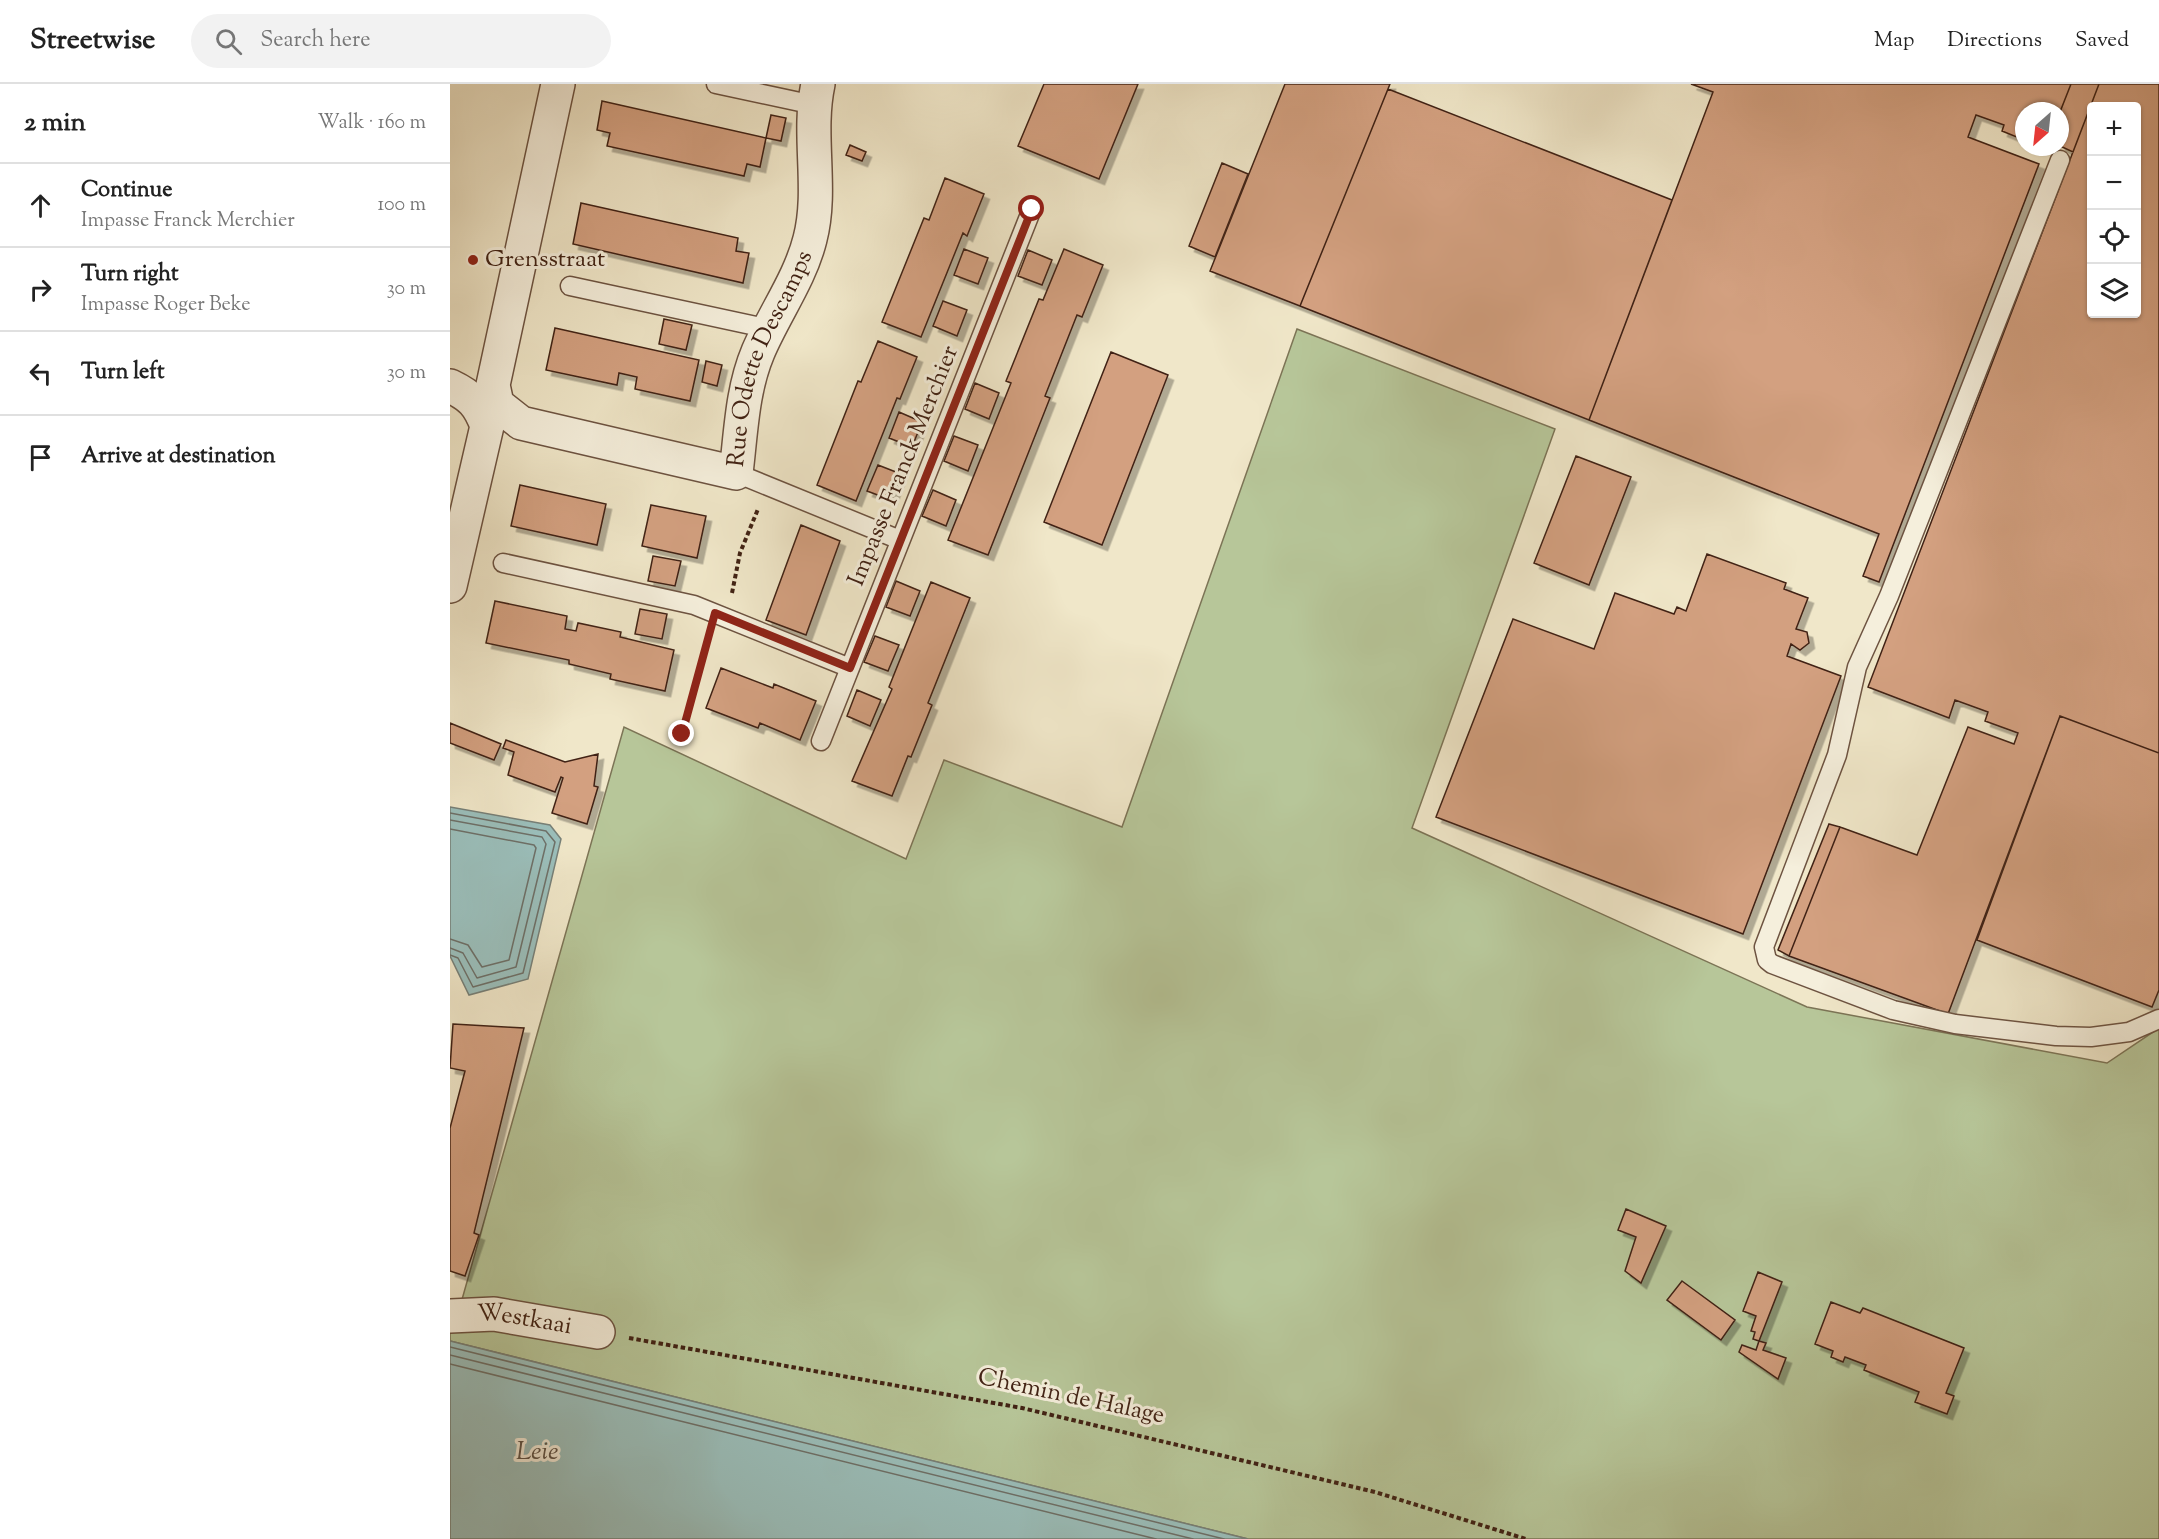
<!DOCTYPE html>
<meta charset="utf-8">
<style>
body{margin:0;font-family:"Sorts Mill Goudy",serif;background:#f2f2f2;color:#222}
.controls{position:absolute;right:18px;top:18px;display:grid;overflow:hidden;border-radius:6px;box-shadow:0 2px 4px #0004}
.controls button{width:54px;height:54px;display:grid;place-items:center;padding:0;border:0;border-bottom:2px solid #e0e0e0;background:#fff;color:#222;font:30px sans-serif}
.compass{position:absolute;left:1565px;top:18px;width:54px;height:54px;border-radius:50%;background:#fff;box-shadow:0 2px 4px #0004;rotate:207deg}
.stop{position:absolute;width:18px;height:18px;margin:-14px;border:4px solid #8f2418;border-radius:50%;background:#fff}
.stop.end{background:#8f2418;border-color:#fff;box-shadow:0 2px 6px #0008}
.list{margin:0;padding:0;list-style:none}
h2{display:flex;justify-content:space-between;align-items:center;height:78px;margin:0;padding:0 24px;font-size:26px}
h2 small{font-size:20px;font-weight:400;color:#767676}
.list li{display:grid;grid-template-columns:39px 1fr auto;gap:18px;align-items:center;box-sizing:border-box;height:84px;padding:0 24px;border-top:2px solid #e0e0e0}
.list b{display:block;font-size:22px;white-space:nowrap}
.list p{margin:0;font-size:20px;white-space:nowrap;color:#767676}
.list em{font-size:20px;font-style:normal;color:#767676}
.icon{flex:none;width:33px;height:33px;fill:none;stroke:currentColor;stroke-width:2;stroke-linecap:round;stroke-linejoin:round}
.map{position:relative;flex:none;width:1709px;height:1455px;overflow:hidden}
header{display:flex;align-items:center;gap:36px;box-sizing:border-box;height:84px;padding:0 30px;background:#fff;border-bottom:2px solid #e0e0e0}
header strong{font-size:28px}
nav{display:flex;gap:33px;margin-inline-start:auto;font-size:21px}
.search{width:420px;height:54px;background:#f2f2f2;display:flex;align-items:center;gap:15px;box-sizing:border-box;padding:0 21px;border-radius:33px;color:#767676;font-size:22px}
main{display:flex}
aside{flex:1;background:#fff}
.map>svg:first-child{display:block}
</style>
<header>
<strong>Streetwise</strong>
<div class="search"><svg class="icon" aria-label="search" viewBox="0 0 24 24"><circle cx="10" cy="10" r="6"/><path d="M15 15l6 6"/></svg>Search here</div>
<nav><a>Map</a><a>Directions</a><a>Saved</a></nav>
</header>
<main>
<aside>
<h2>2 min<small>Walk · 160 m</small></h2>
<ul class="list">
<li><svg class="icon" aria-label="ahead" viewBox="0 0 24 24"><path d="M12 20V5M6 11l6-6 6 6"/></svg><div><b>Continue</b><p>Impasse Franck Merchier</p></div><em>100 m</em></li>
<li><svg class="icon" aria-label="right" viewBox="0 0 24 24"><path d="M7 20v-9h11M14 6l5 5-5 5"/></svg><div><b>Turn right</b><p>Impasse Roger Beke</p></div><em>30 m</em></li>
<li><svg class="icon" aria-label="left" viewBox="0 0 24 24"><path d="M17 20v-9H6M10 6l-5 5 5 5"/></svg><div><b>Turn left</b></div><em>30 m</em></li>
<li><svg class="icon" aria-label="arrive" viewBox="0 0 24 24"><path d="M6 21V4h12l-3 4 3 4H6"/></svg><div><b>Arrive at destination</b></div></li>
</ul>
</aside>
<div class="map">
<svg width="1709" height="1455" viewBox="0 0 1709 1455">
<defs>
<filter id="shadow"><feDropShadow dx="5.5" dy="5.5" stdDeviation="0" flood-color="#0004"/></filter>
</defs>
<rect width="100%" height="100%" fill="#f0e7c9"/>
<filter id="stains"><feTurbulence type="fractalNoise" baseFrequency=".00333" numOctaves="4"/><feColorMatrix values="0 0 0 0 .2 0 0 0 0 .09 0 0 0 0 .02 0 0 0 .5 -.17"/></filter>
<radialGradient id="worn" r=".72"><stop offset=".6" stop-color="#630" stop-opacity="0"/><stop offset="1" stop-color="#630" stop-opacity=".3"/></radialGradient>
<path fill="#b7c699" stroke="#7c7456" stroke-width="1.5" d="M847,245L1105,345L962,744L1357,923L1657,979L1709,944V1455H798L0,1257V1228L11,1219L174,643L456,775L494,676L672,743Z"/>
<path fill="#9bbfbb" stroke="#778078" stroke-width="1.5" d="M0,723L100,741L111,755L78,895L19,911L0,872Z
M0,1257L798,1455H0Z"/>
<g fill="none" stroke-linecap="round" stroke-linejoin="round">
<path stroke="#6e7068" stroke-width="1.5" d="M0,729L96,747L105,758L73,889L23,903L8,874L0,871
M0,736L92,753L96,760L66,883L27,894L13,869L0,864
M0,745L84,761L86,764L59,876L32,883L18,861L0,855
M0,1263L774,1455
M0,1271L743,1455
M0,1280L706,1455"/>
</g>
<path fill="#d3a080" stroke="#412214" stroke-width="1.5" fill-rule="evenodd" filter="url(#shadow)" d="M594,0H688L649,95L568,62Z
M835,0H940L850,222L760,187Z
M1241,0H1621L1610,28L1574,27V56L1552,47L1554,41L1526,31L1518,53L1589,80L1429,498L1413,492L1429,450L1139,336L1263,8Z
M1621,0H1649L1623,68L1610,62V28Z
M1649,0H1709V669L1610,632L1498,930L1339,872L1390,743L1467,771L1518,643L1564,660L1568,649L1535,637L1538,628L1505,616L1499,634L1418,603ZM1642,22H1686V230H1642Z
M938,5L1222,116L1139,336L850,222Z
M152,17L316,54L310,83L297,80L294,92L157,62L160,49L147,46Z
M321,31L336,34L331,57L316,54Z
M400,61L416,68L412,77L396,71Z
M772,79L798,90L765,173L739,162Z
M495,94L534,110L517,152L513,149L471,253L432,238L474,134L479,136Z
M131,119L288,154L286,167L299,169L293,199L123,160Z
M514,165L538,174L528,200L504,191Z
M614,165L653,181L632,233L627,231L595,312L600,314L538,471L498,456L561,299L556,297L589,215L593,216Z
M578,166L602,176L592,201L568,192Z
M493,217L517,226L507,252L483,242Z
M214,235L242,241L236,266L209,260Z
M105,244L249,276L240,317L185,305L187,293L169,289L167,301L96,286Z
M428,257L467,273L450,315L447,314L406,417L367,401L408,297L411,298Z
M661,268L718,291L652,461L594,438Z
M256,277L272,281L267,302L252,298Z
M525,299L549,309L539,335L515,325Z
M449,328L472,338L462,363L439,354Z
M504,352L528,361L518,387L494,377Z
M1126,372L1181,393L1139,501L1084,479Z
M428,381L451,390L441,416L417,407Z
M70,401L156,420L147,461L61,442Z
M483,406L506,416L496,442L472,432Z
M201,421L256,432L247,474L192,462Z
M351,441L390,457L356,551L316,536Z
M1257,470L1336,499L1334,505L1358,514L1346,545L1357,548L1359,559L1350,566L1341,560L1337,572L1391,592L1293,850L986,733L1063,535L1144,565L1165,509L1224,530L1227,523L1236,527Z
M203,472L231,477L225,502L198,497Z
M446,497L470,507L460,532L436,523Z
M481,498L520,514L478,619L482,621L461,673L458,672L442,712L402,697L442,605L439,603Z
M45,517L117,532L115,545L126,547L128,539L171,548L170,553L224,566L215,607L160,595L161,590L119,580V576L36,559Z
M190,525L217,530L212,555L185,550Z
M425,552L449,561L438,587L414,578Z
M271,584L323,604L324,600L366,617L350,656L310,639L308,644L256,624Z
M407,606L431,616L420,642L397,632Z
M1610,632L1709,669V906L1702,923L1527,856Z
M0,639L51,660L44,676L0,659Z
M56,656L115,678L148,670L144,702L148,703L137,740L102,729L113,694L111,693L105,708L58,691L64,668L53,664Z
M1379,740L1390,743L1339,872L1328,866Z
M3,940L74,944L24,1149L29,1151L15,1192L0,1187V1044L15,987L0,984Z
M1176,1125L1216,1142L1191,1199L1175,1187L1186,1153L1168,1146Z
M1308,1188L1332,1198L1309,1257L1303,1255L1305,1248L1301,1247L1306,1232L1293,1227Z
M1232,1197L1285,1236L1271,1256L1217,1216Z
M1381,1218L1410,1229L1413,1224L1514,1264L1496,1309L1504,1312L1497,1330L1465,1318L1469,1308L1414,1286L1416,1281L1395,1273L1393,1278L1381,1273L1383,1267L1365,1260Z
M1309,1257L1316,1259L1313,1266L1336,1274L1328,1295L1289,1268L1292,1261L1306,1266Z"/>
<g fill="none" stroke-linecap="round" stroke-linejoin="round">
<g stroke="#6d5341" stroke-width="21">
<path id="lane" d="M266,0L364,21
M1610,76L1439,512L1407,583L1387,671L1314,863L1317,876L1322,880L1443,926L1505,940L1606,952L1641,953L1679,948L1709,935
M120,202L320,245
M286,389L450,456
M53,479L244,521L400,584
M371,657L582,125"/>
</g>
<g stroke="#6d5341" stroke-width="36">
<g id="street">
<path id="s1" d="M108,0L43,301L47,320L71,339L286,389C291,348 292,306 308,268C324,230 350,195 360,155C373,105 357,51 368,0"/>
<path d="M0,302C21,312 29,320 37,342L0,502"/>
<path id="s2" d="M0,1232L44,1230L148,1248"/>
</g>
</g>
<path stroke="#412214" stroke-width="4" stroke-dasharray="4.5 3" stroke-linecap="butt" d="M282,509L290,469L308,425
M233,650L259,553
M179,1254L572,1324L925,1408L1076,1455"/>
<use href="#lane" stroke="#f5efdc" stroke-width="18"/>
<use href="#street" stroke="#f5efdc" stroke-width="33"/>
</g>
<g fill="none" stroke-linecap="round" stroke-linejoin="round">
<path stroke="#8f2418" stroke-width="8" d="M232,650L265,529L400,584L582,125"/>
</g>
<circle fill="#8f2418" stroke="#f5efdc" stroke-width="2" cx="23" cy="176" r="6"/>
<g text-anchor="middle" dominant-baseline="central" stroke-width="6" stroke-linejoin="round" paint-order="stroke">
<g font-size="24" fill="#412214" stroke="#f5efdc" text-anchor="start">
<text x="35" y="176">Grensstraat</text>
</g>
<g font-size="24" fill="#412214" stroke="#f5efdc">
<text stroke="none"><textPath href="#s1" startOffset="699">Rue Odette Descamps</textPath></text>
<text transform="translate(454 382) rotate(-68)">Impasse Franck Merchier</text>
<text stroke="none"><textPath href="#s2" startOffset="75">Westkaai</textPath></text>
<text transform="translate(621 1313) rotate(12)">Chemin de Halage</text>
</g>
<g font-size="26" font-style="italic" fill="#5c5146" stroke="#f5efdc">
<text x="87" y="1368">Leie</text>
</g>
</g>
<rect width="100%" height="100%" filter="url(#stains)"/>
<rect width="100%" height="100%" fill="url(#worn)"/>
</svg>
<div class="controls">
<button>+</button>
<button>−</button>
<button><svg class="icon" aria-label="locate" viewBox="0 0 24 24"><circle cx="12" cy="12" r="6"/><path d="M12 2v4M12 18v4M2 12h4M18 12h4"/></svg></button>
<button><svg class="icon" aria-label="layers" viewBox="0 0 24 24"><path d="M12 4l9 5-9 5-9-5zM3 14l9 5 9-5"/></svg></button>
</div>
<svg class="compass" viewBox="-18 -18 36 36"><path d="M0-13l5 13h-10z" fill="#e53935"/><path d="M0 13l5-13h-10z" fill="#767676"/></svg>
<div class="stop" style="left:582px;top:125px"></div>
<div class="stop end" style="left:232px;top:650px"></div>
</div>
</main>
